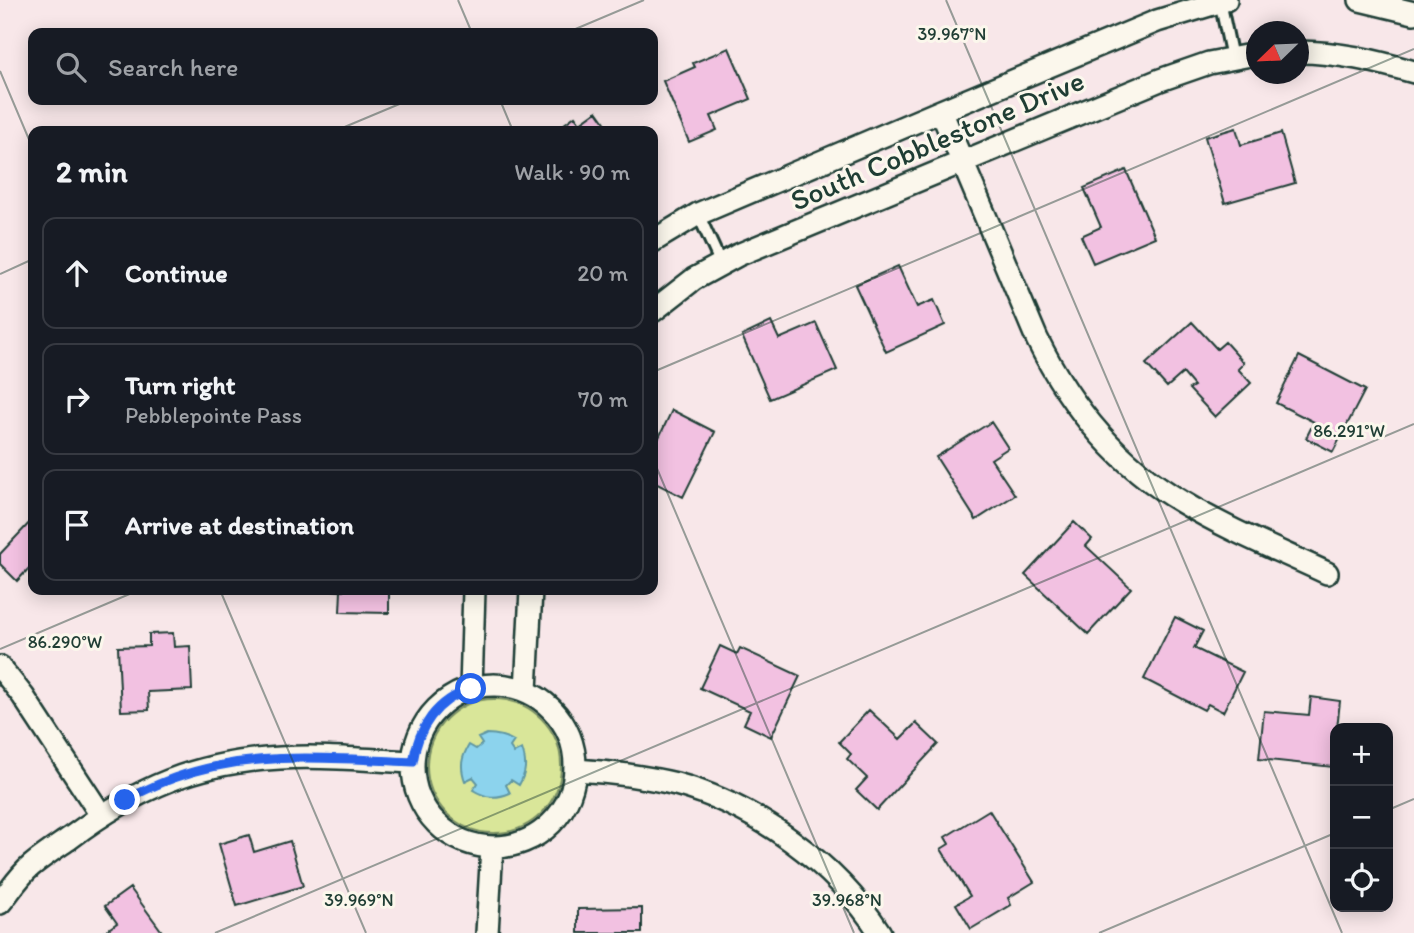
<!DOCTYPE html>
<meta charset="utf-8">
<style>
body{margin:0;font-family:Itim,sans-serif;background:#20242c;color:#f1f3f6}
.controls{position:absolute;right:21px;bottom:21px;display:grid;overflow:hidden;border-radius:14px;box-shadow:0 4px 18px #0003}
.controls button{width:63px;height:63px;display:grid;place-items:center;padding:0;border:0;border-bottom:2px solid #363941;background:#171b24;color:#f1f3f6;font:35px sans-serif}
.compass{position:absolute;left:1246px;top:21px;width:63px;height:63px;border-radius:50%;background:#171b24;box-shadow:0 4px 18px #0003;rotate:247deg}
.stop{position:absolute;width:21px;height:21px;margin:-16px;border:5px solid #2563eb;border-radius:50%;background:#fff}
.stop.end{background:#2563eb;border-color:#fff;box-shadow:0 2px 7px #0008}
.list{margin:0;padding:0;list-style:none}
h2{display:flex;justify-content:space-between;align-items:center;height:91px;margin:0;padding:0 28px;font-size:30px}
h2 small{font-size:23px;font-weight:400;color:#9ea1a6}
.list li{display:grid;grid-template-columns:46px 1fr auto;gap:21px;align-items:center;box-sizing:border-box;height:112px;margin:0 14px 14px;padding:0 14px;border:2px solid #363941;border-radius:14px}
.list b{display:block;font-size:26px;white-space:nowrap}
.list p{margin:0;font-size:23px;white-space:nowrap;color:#9ea1a6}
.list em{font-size:23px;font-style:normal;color:#9ea1a6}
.icon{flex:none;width:38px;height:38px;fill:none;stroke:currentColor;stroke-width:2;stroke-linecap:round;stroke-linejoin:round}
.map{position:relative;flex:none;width:1414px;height:933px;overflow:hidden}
.search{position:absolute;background:#171b24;box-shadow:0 4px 18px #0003;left:28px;top:28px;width:630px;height:77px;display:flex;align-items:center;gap:18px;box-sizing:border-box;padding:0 24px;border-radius:14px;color:#9ea1a6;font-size:26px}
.panel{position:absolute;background:#171b24;box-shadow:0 4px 18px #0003;left:28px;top:126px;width:630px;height:469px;border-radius:14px}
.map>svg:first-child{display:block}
</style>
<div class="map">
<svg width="1414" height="933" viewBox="0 0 1414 933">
<rect width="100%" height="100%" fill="#f8e7e9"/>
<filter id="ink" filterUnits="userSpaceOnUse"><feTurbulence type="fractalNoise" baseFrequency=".0143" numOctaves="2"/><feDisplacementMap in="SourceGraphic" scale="14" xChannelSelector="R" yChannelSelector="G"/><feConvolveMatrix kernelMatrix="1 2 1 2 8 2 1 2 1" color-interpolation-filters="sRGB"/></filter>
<g filter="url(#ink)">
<path fill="#d9e699" stroke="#7c9266" stroke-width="2" d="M427 766a67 67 0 1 1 134 0a67 67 0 1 1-134 0Z"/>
<path fill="#8cd3ed" stroke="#6097a3" stroke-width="2" d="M487,734C498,734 505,736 514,741L510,747L514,753L522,749C527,763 526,773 519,785L511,780L506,785L510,793C496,799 486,798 473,790L478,783L473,777L465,781C460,767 461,758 469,745L476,749L482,744L478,738Z"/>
<path fill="#f2c1e1" stroke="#1f3d34" stroke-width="2" d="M729,48L751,99L711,116L717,130L689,142L663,81L695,67L693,63Z
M597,111L611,131H555L575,116L580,123Z
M1236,128L1241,145L1281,133L1295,183L1225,203L1205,137Z
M1126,170L1155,237L1093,263L1081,236L1101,227L1084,188Z
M898,266L917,307L934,300L945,325L886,352L855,285Z
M771,322L779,339L816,323L837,370L770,399L742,336Z
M1192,322L1217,349L1225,342L1244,363L1238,369L1251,383L1215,417L1189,389L1194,386L1183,373L1167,387L1146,364Z
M1299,356L1365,390L1333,452L1306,438L1314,422L1276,403Z
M672,410L715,432L683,497L653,482V450Z
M991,422L1008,448L991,459L1015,495L976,520L936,457Z
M33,519V566L32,565L17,581L0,564V554Z
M1074,522L1092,539L1086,546L1131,588L1088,634L1025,575Z
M332,590H389V613L340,612L341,591Z
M1175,617L1203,631L1194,648L1243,672L1223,712L1208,704L1204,710L1144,679Z
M173,633L174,647L190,646L192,690L148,692L149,710L121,711L118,647L149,646V634Z
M720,646L737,654L740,648L800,676L771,737L744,724L750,711L700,688Z
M1311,697L1340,701L1337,728H1335L1333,767L1259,759L1264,711L1309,715Z
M869,710L900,739L916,723L938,744L877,810L856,790L867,778L847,759L851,754L839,742Z
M989,810L1034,882L1008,898L1011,905L971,929L956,904L970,896L941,849L949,844L945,837Z
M249,835L254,852L290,841L303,886L237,906L219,844Z
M130,888L163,933H103L117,923L105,906Z
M642,908V933H578V909Z"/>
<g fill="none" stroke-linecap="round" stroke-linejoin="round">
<g stroke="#1f3d34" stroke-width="16">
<path id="lane" d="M1220,1L1232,58
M698,214L721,264"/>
</g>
<g stroke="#1f3d34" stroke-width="26">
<path id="street" d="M1360,0L1414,13
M1298,52C1338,52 1376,61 1414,72
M941,111L1037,339C1070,406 1117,464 1182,502C1228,530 1278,550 1327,573
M653,241L698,214L941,111L1157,21L1226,0
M653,311L694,279L738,255L1160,80L1209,63L1256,54
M0,667L23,696L101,815
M413 766a81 81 0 1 1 162 0a81 81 0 1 1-162 0Z
M471,689L474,590
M526,691L531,590
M575,770C609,772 643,776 676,784C755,805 836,864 880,933
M0,903C10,891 19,876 31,866C43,856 57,847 70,838C137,788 196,762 280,758C324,755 369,760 413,762
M487,933L492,847"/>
</g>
<use href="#lane" stroke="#fbf7ec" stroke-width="10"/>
<use href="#street" stroke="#fbf7ec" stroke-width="21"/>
</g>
</g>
<g fill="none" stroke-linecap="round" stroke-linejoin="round" filter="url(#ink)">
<path stroke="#2563eb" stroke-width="9" d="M125,800C141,792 157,784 174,778C251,750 333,758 413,762C418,727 437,700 471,689"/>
</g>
<path fill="none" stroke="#1f3d34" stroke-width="2" stroke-opacity="0.45" d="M458,0L472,33M946,0L1342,933M566,33L644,0M0,71L33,149M500,100L513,131M335,131L409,100M0,274L33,259M653,372L1414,49M653,459L854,933M220,590L366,933M0,649L139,590M1388,810L1414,799M215,933L1414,424M1099,933L1335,833"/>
<g text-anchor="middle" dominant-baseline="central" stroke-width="6" stroke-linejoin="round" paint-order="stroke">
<g font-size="30" fill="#1f3d34" stroke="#fbf7ec">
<text transform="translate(937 140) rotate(-23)">South Cobblestone Drive</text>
</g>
</g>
<g font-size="18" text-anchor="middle" fill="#1f3d34" stroke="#fbf7ec" stroke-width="6" stroke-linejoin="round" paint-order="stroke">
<text x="952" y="40">39.967°N</text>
<text x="1349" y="437">86.291°W</text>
<text x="65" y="648">86.290°W</text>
<text x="359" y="906">39.969°N</text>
<text x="847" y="906">39.968°N</text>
</g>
</svg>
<div class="controls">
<button>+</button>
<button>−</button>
<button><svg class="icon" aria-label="locate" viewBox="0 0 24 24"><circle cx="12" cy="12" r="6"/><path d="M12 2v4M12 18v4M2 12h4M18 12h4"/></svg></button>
</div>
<svg class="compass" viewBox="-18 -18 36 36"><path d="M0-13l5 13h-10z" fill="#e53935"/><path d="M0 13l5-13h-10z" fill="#9ea1a6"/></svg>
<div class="stop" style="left:471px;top:689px"></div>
<div class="stop end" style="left:125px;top:800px"></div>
<div class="search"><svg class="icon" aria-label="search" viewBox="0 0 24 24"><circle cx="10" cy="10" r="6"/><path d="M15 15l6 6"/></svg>Search here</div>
<section class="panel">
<h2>2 min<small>Walk · 90 m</small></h2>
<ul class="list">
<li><svg class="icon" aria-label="ahead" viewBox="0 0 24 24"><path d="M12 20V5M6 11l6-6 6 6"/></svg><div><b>Continue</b></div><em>20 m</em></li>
<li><svg class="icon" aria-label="right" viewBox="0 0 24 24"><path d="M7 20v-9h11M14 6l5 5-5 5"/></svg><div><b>Turn right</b><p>Pebblepointe Pass</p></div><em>70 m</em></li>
<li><svg class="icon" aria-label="arrive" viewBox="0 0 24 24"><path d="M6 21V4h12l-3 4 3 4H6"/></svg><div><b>Arrive at destination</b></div></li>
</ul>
</section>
</div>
